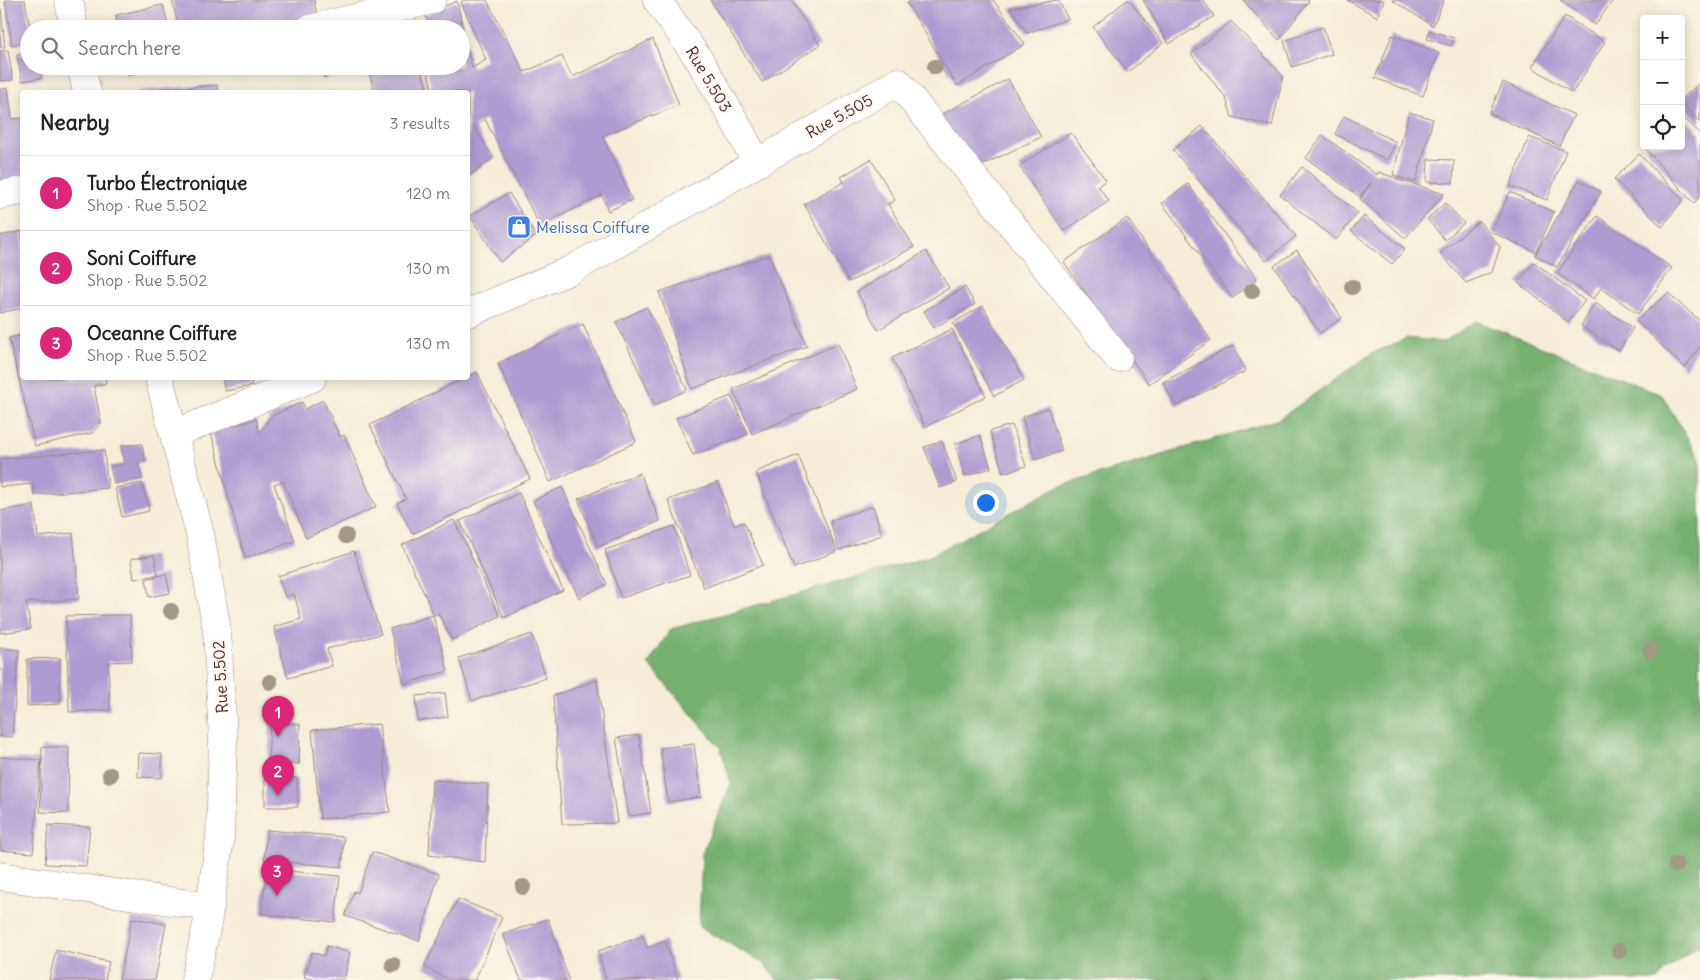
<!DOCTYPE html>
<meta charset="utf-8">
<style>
body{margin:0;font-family:Delius,sans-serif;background:#f6f6f6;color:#222}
.controls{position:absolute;right:15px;top:15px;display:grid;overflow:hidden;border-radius:5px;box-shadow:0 2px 12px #0003}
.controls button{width:45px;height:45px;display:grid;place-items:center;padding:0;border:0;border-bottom:1px solid #e0e0e0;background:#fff;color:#222;font:25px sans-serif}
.you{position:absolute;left:985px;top:502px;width:18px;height:18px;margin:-12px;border:4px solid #fff;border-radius:50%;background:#1a73e8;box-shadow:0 0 0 8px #1a73e833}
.badge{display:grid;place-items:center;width:32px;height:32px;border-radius:50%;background:#db2777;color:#fff;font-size:16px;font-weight:700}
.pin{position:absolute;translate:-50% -41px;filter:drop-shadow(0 1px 2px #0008)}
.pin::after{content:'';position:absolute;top:26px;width:18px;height:15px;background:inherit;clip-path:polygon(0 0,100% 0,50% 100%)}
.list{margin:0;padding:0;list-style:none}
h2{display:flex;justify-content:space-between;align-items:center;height:65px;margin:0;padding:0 20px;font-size:21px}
h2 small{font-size:16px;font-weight:400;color:#767676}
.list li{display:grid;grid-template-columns:32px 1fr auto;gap:15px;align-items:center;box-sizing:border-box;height:75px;padding:0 20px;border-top:1px solid #e0e0e0}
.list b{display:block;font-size:19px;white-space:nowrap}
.list p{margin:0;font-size:16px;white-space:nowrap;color:#767676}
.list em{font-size:16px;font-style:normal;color:#767676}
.icon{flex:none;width:28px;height:28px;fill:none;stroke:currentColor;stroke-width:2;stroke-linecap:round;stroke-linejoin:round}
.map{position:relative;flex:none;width:1700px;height:980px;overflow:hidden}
.search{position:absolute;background:#fff;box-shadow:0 2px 12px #0003;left:20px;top:20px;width:450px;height:55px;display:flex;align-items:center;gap:12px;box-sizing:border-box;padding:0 18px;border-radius:28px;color:#767676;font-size:19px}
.panel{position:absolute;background:#fff;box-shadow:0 2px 12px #0003;left:20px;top:90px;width:450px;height:290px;border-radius:5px}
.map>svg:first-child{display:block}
</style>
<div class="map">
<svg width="1700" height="980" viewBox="0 0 1700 980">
<rect width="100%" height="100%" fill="#fbf7ec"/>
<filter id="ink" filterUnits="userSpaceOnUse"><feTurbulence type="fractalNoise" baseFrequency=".02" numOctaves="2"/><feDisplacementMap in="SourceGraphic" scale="10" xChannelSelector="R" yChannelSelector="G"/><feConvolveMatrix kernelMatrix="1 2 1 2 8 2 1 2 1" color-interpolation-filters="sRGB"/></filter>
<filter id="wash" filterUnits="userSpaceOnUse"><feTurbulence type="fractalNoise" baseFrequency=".0096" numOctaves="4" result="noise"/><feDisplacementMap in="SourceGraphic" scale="20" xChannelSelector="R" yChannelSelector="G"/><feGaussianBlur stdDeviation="1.12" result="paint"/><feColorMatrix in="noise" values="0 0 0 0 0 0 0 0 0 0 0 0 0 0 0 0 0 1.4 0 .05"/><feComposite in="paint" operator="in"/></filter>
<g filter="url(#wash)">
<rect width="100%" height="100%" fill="#f5edd7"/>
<path fill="#74b06e" stroke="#5f684c" d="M1476,321L1662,395L1700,459V945L1664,971L1659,980H777L763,963L699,927L702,854L731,783L720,747L648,664L671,629L928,557L1057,487L1279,419L1371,354L1407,338L1443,342Z"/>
<g id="blocks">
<path fill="#ad9cd2" d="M5,0H25L30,29L29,43L12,45Z
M172,0H314L320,29H179Z
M465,0H487L524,72L562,56L572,77L653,39L679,105L602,136L632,200L608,211L602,195L540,226L485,119L474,127L494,158L468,176V92H433L426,66H461V29H417L416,25L428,21L425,15L457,1L472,68L486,60L461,2Z
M710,0H791L820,45L762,82Z
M913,0H993L1025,44L957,86L907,3Z
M1058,0L1068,19L1027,33L1010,8Z
M1127,0H1129L1163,43L1128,72L1093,27Z
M1143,0H1203L1214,16L1169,44Z
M1243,0H1308L1309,1L1279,40Z
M1347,0H1384L1378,17Z
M1392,0H1444L1433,26Z
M1560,0H1613L1595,25Z
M163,5L169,29H118L116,15Z
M0,9H1L5,47H0Z
M1565,16L1605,42L1572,93L1532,67Z
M1231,21L1283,76L1272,126L1232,117L1226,98L1191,54Z
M1323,27L1332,54L1292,67L1284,41Z
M1429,30L1454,38L1451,46L1427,39Z
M1392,35L1439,53L1423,96L1375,78Z
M8,50L13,80L0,81V51Z
M29,52V66H40L42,78L22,81L17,55Z
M125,66H159V67L127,75Z
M321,66H340L342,72L324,78Z
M367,66H420L428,92H375Z
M1008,79L1041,137L972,170L935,118Z
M1503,82L1574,115L1559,146L1489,113Z
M1700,82V123L1681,102V100Z
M217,85L218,92H138V91Z
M8,88L12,119L22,118V178L0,183V89Z
M1409,112L1433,119L1416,182L1393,175Z
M1681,115L1700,133V195L1694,204L1646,149L1648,146H1681Z
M1344,116L1396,142L1387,160L1335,134Z
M1202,126L1296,236L1266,261L1173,150Z
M1071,133L1106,180L1098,186L1109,201L1064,231L1019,166Z
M1322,135L1377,175L1378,172L1444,194L1405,238L1360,199L1371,183L1360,197L1306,158Z
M1529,137L1566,151L1547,200L1510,186Z
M1639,154L1683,200L1662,227L1614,179Z
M871,159L895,200L888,204L914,247L849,282L804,204L844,182L841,177Z
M1428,159L1454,160L1453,183L1427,182Z
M1302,167L1358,213L1336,240L1280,195Z
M1579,180L1601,192L1557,267L1535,255Z
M1188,184L1257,279L1232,298L1162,203Z
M1510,192L1554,212L1536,252L1491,232Z
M509,193L536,236L500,262L470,216Z
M1445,203L1464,223L1445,240L1427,219Z
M1364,216L1405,249L1392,264L1351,231Z
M1597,216L1672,268L1638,314L1601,288L1594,299L1557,273Z
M1127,218L1211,340L1149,384L1064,262Z
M1479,221L1500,247L1492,272L1466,283L1440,253Z
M22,231V308L0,313V236Z
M1297,250L1342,318L1320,333L1274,266Z
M926,251L949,288L878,330L857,292Z
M769,255L807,346L692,389L659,292Z
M1534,262L1585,301L1568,322L1518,283Z
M965,287L975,304L934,328L924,311Z
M1668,293L1700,321V346L1685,368L1636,321Z
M1595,303L1633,328L1619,351L1581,326Z
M983,306L1024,380L994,396L953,323Z
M647,307L687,390L655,405L616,322Z
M583,324L636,442L550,482L498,363Z
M952,329L986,396L925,427L892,358Z
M22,335V378H105L106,383L94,386L101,423L92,433L35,446L9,338Z
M838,344L857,389L752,434L733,389Z
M1233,346L1246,371L1176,406L1163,382Z
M477,372L530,479L412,534L397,503L406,499L370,425Z
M222,378H251L252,386L225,391Z
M731,396L748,434L693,455L676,418Z
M323,400L340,437L344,435L376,507L306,538L283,481L274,484L295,541L245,558L211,432L256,419L259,432L272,416L302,402L305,409Z
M1048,408L1062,451L1035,460L1022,417Z
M1012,425L1026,466L1003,473L990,431Z
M980,435L991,468L965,476L955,444Z
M942,441L957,482L940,488L924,447Z
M142,444L145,462L138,463L142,479L114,484L110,466L124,464L121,446Z
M104,450L108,488L34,495L33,484L0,487V459Z
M798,455L837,551L794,568L756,472Z
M640,473L660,521L598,547L578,499Z
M718,482L734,526L744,522L763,565L704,588L668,500Z
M142,483L149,511L122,517L115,488Z
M562,487L607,584L579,598L533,501Z
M519,493L563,590L504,618L460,521Z
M34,505L38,537L73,533L79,599L26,603L31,629L0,633V511Z
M873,506L882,535L839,550L830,521Z
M454,520L500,616L452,640L438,613L434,615L402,545Z
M674,526L690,575L621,598L605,550Z
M354,551L381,634L327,649L332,666L288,678L274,627L301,619L294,594L285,597L278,576Z
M154,555L158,575L134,579L131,559Z
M166,574L170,593L149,597L146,579Z
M111,615H130L132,661L108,662L110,710L69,712L66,616Z
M433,615L448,671L404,684L390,629Z
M532,634L546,678L472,701L459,658Z
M0,648L19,650L12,737H0Z
M60,658V704L27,706V659Z
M597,680L617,823L562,824L553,696Z
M445,693L448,717L418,721L416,696Z
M270,723L300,724L299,764L268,763Z
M379,724L390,812L320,819L312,730Z
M639,735L651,813L629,816L616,738Z
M694,744L701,797L668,802L660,748Z
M42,747H69L68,813L40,812Z
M139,753L162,754V778L138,777Z
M0,757L41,760L33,853L0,850Z
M265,777L297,778L298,807H265Z
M432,780L488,784L485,862L429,855Z
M48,825L90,827L86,866L45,864Z
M267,830L344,837L342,867L264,860Z
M372,852L439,874L419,941L345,916L354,891L358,893Z
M267,869L340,876L335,922L261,914Z
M458,899L502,917L475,980H450L424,967Z
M132,918L166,924L155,980H119Z
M548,919L569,980H521L503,934Z
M643,936L647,948L665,941L678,980H606L598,951Z
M327,946L350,953L344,980H315L304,977L312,952L324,956Z
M56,950L109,962L105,980H49Z"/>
</g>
</g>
<g filter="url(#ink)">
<use href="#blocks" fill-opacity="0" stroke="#a08681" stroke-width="1"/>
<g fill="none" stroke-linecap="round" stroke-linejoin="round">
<g stroke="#a08681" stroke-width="29">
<path id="street" d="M69,0L74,29
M657,0L700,61L738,127L756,162
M309,29L432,0
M81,66L87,92
M0,195L22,191
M468,313L571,270L898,82L1118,358
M159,378L200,534L217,630L223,739L220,838L207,925L195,980
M174,434L312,378
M0,876L210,907"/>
</g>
<use href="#street" stroke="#fff" stroke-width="28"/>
</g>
<g fill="#a29886">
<circle cx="935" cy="67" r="8"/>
<circle cx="1352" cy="287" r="8"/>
<circle cx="1252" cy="291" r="8"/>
<circle cx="346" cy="536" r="8"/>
<circle cx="171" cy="611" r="8"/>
<circle cx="1650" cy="650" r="8"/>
<circle cx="270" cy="682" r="8"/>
<circle cx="110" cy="775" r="8"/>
<circle cx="1676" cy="865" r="8"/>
<circle cx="523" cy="887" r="8"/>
<circle cx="1619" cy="951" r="8"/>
<circle cx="393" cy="965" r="8"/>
</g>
</g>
<defs>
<g id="shop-square" transform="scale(1.25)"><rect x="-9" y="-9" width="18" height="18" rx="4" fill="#3f7fe0" stroke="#fbf7ec"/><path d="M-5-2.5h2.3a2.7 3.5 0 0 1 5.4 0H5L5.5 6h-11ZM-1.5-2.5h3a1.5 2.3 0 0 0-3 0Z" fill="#fff"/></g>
</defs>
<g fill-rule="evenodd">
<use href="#shop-square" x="519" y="227"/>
</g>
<g text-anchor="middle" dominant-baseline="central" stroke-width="4" stroke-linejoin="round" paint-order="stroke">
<g font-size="16" fill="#4a1f2b" stroke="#fbf7ec">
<text transform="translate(709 79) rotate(59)">Rue 5.503</text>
<text transform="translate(839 116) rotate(-29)">Rue 5.505</text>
<text transform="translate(220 677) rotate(-93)">Rue 5.502</text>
</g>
<g font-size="16" fill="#366cbe" stroke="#fbf7ec" text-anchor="start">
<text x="536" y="227">Melissa Coiffure</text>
</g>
</g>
</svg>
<div class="controls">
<button>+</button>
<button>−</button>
<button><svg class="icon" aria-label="locate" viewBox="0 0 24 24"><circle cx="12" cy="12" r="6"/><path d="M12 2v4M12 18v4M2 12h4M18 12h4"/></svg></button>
</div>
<div class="you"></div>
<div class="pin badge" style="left:278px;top:737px">1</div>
<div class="pin badge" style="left:278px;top:796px">2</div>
<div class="pin badge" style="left:277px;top:896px">3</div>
<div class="search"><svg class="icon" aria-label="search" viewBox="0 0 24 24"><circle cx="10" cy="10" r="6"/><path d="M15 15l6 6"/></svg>Search here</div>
<section class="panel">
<h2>Nearby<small>3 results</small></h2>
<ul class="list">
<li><span class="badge">1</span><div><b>Turbo Électronique</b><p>Shop · Rue 5.502</p></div><em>120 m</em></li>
<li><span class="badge">2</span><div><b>Soni Coiffure</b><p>Shop · Rue 5.502</p></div><em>130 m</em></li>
<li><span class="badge">3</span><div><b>Oceanne Coiffure</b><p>Shop · Rue 5.502</p></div><em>130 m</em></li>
</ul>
</section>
</div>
